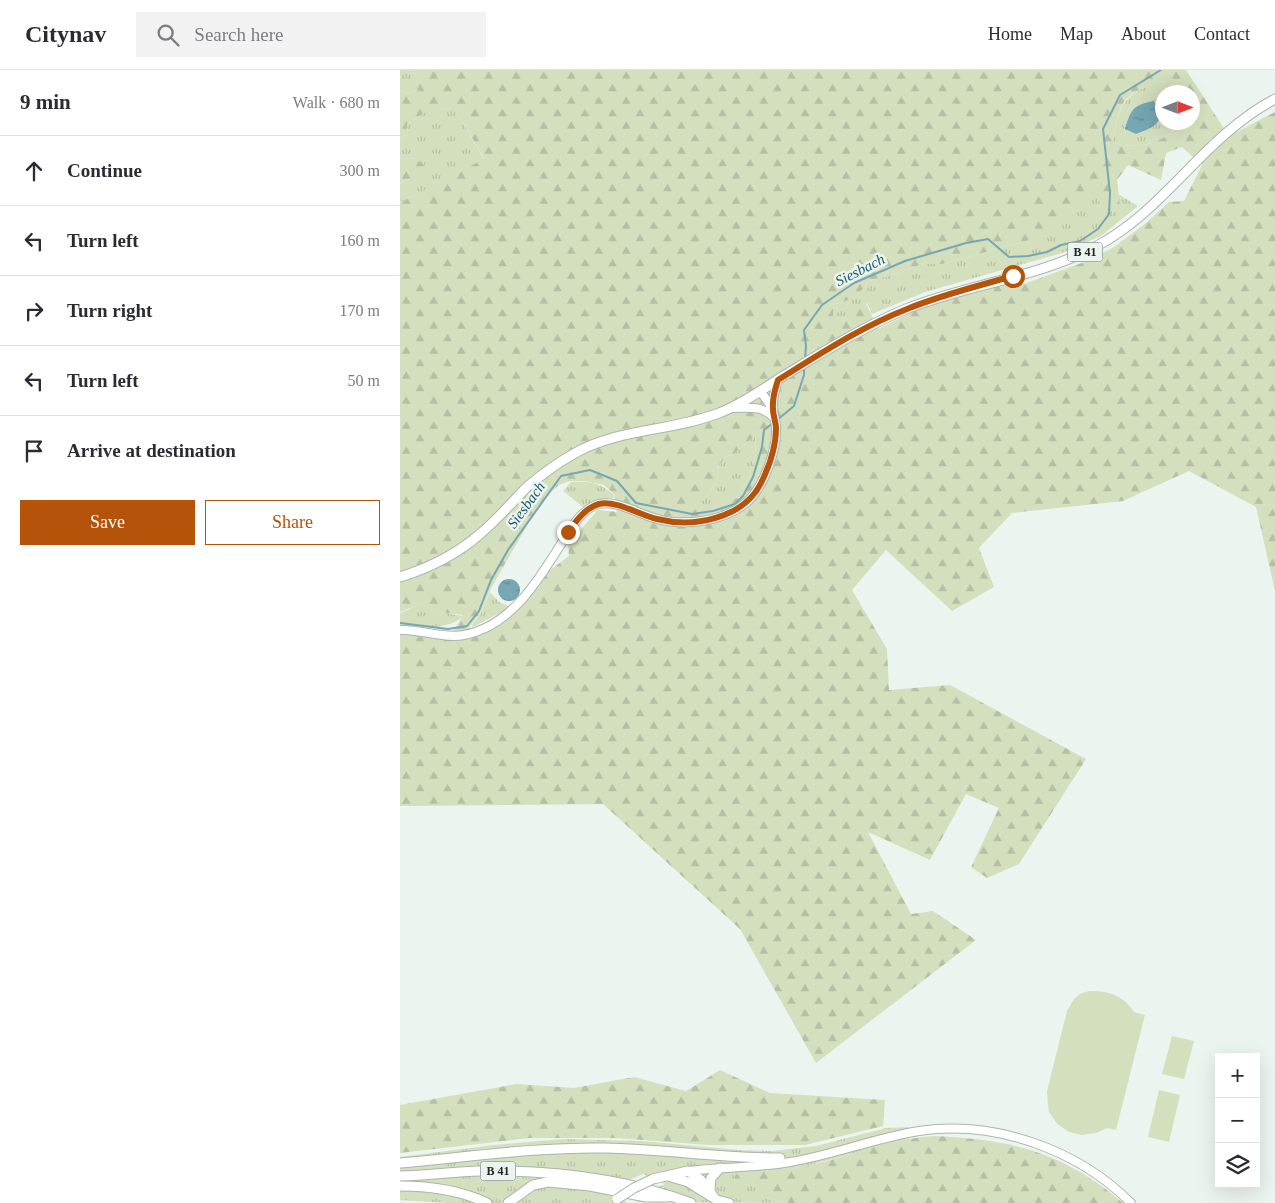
<!DOCTYPE html>
<meta charset="utf-8">
<style>
body{margin:0;font-family:Georgia,serif;background:#f2f2f3;color:#2b2b33}
.controls{position:absolute;right:15px;bottom:15px;display:grid;overflow:hidden;border-radius:0px;box-shadow:0 5px 20px #0002}
.controls button{width:45px;height:45px;display:grid;place-items:center;padding:0;border:0;border-bottom:1px solid #e1e1e2;background:#fff;color:#2b2b33;font:25px sans-serif}
.compass{position:absolute;left:755px;top:15px;width:45px;height:45px;border-radius:50%;background:#fff;box-shadow:0 5px 20px #0002;rotate:90deg}
.stop{position:absolute;width:15px;height:15px;margin:-11px;border:4px solid #b45309;border-radius:50%;background:#fff}
.stop.end{background:#b45309;border-color:#fff;box-shadow:0 1px 5px #0008}
.list{margin:0;padding:0;list-style:none}
h2{display:flex;justify-content:space-between;align-items:center;height:65px;margin:0;padding:0 20px;font-size:21px}
h2 small{font-size:16px;font-weight:400;color:#7c7c81}
.list li{display:grid;grid-template-columns:32px 1fr auto;gap:15px;align-items:center;box-sizing:border-box;height:70px;padding:0 20px;border-top:1px solid #e1e1e2}
.list b{display:block;font-size:19px;white-space:nowrap}
.list em{font-size:16px;font-style:normal;color:#7c7c81}
.actions{display:flex;gap:10px;padding:15px 20px}
.actions a{flex:1;padding:11px 0;border:1px solid #b45309;border-radius:0px;text-align:center;font-size:18px;color:#b45309}
.actions .main{background:#b45309;color:#fff}
.icon{flex:none;width:28px;height:28px;fill:none;stroke:currentColor;stroke-width:2;stroke-linecap:round;stroke-linejoin:round}
.map{position:relative;flex:none;width:875px;height:1133px;overflow:hidden}
header{display:flex;align-items:center;gap:30px;box-sizing:border-box;height:70px;padding:0 25px;background:#fff;border-bottom:1px solid #e1e1e2}
header strong{font-size:24px}
nav{display:flex;gap:28px;margin-inline-start:auto;font-size:18px}
.search{width:350px;height:45px;background:#f2f2f3;display:flex;align-items:center;gap:12px;box-sizing:border-box;padding:0 18px;border-radius:0px;color:#7c7c81;font-size:19px}
main{display:flex}
aside{flex:1;background:#fff}
.map>svg:first-child{display:block}
</style>
<header>
<strong>Citynav</strong>
<div class="search"><svg class="icon" aria-label="search" viewBox="0 0 24 24"><circle cx="10" cy="10" r="6"/><path d="M15 15l6 6"/></svg>Search here</div>
<nav><a>Home</a><a>Map</a><a>About</a><a>Contact</a></nav>
</header>
<main>
<aside>
<h2>9 min<small>Walk · 680 m</small></h2>
<ul class="list">
<li><svg class="icon" aria-label="ahead" viewBox="0 0 24 24"><path d="M12 20V5M6 11l6-6 6 6"/></svg><div><b>Continue</b></div><em>300 m</em></li>
<li><svg class="icon" aria-label="left" viewBox="0 0 24 24"><path d="M17 20v-9H6M10 6l-5 5 5 5"/></svg><div><b>Turn left</b></div><em>160 m</em></li>
<li><svg class="icon" aria-label="right" viewBox="0 0 24 24"><path d="M7 20v-9h11M14 6l5 5-5 5"/></svg><div><b>Turn right</b></div><em>170 m</em></li>
<li><svg class="icon" aria-label="left" viewBox="0 0 24 24"><path d="M17 20v-9H6M10 6l-5 5 5 5"/></svg><div><b>Turn left</b></div><em>50 m</em></li>
<li><svg class="icon" aria-label="arrive" viewBox="0 0 24 24"><path d="M6 21V4h12l-3 4 3 4H6"/></svg><div><b>Arrive at destination</b></div></li>
</ul>
<div class="actions"><a class="main">Save</a><a>Share</a></div>
</aside>
<div class="map">
<svg width="875" height="1133" viewBox="0 0 875 1133">
<defs>
<pattern id="grass-tufts" width="24" height="20" patternUnits="userSpaceOnUse" patternTransform="scale(1.25)"><rect width="24" height="20" fill="#d4dfbe"/><path d="M3 7l-1-3M5 7V3M7 7l1-3M15 17l-1-3M17 17v-4M19 17l1-3" fill="none" stroke="#b6bfa3"/></pattern>
<pattern id="forest-firs" width="22" height="20" patternUnits="userSpaceOnUse" patternTransform="scale(1.25)"><rect width="22" height="20" fill="#d4dfbe"/><path d="M5 1l3.5 6h-7zM16 11l3.5 6h-7z" fill="#b6bfa3"/></pattern>
<pattern id="water-ripples" width="26" height="14" patternUnits="userSpaceOnUse" patternTransform="scale(1.25)"><rect width="26" height="14" fill="#76a7b2"/><path d="M2 4q2-2 4 0t4 0M15 11q2-2 4 0t4 0" fill="none" stroke="#608891"/></pattern>
</defs>
<rect width="100%" height="100%" fill="#ecf4f0"/>
<path fill="url(#grass-tufts)" d="M0,0H13L17,10L19,20L8,24L0,21Z
M762,11L768,22H762V41L754,31L760,51L762,43V52L778,53L780,56C757,75 741,79 713,73C714,62 718,40 725,32C734,20 749,15 762,11Z
M55,38L84,90L0,133V114L11,108L16,89L0,88V68L8,64L7,54L30,39Z
M695,123L720,135L718,124L738,136L701,166L662,183L525,222L472,244L467,233L433,257V235L455,228L469,211L499,203L523,194H542L626,171Z
M355,366L356,384L349,406L337,428L314,438L299,443L302,431L318,410L317,399L327,386L334,384Z
M171,412C189,411 199,412 213,424L214,428L198,430L184,438L163,421Z
M90,522L99,532L111,537L73,557L72,555L81,543Z
M21,534L38,542L63,546C49,561 20,557 0,556V543Z
M508,1057L510,1068L406,1096L379,1101L345,1114L352,1115L357,1119L360,1126L388,1133L238,1132L231,1129L246,1121L265,1114L243,1104L229,1110L208,1125L227,1132L225,1133H47L0,1130V1087L94,1075L165,1069L242,1071L339,1080L372,1081L416,1076L486,1058Z"/>
<path fill="url(#forest-firs)" fill-rule="evenodd" d="M13,0H786L829,66L875,42V521L856,437L789,401L723,431L612,443L579,478L594,517L552,541L486,480L452,520L487,579L489,620L550,615L686,689L619,794L587,808L571,797L599,738L566,724L530,790L468,762L511,844L533,841L576,870L416,993L340,859L203,734L0,736V563L50,567L63,545L37,542L21,534L0,542V133L84,89L55,38C29,39 28,40 7,54L8,64L0,68V21L8,24L19,20L17,10ZM762,11L768,22H792V52L778,53L780,56C757,75 741,79 713,73C714,62 718,40 724,32C733,20 749,15 762,11ZM782,77L802,95L784,131L769,132L746,153L714,177L687,191L624,214L592,216L558,226L517,240L478,259L466,233L433,256V235L455,228L469,211L499,203L523,194H542L626,171L649,159L695,123L704,141L720,135L717,110L728,95L761,110L766,83ZM355,366L356,384L349,406L337,428L314,438L299,442L302,431L318,410L317,398L327,386L334,384ZM170,411H184L204,415L214,424L217,442L198,440L168,474L169,486L149,501L113,545L92,560L69,558L81,542L90,520L136,440L145,427L159,415Z
M0,88L16,89L25,95L11,108L0,114Z
M320,1000L370,1023L485,1030L483,1056L405,1075H308L217,1068H129L0,1083V1035L117,1014L174,1018L234,1007L286,1021Z
M533,1066C610,1069 664,1082 723,1133H388L360,1126L357,1124V1119L352,1115L345,1114L334,1107L337,1105C360,1102 383,1101 406,1096C448,1087 489,1069 533,1066Z"/>
<path fill="#d4dfbe" d="M689,921C707,920 725,926 734,942L745,945L716,1060L707,1058L696,1063L682,1065L669,1062L657,1054L649,1042L648,1036L647,1021L667,941L674,929L680,924Z
M772,966L794,971L784,1009L762,1004Z
M759,1020L780,1025L769,1072L748,1067Z"/>
<path fill="url(#water-ripples)" d="M754,31L762,41C760,56 749,59 736,64L725,59C731,39 733,35 754,31Z
M98 520a11 11 0 1 1 22 0a11 11 0 1 1-22 0Z"/>
<g fill="none" stroke-linecap="round" stroke-linejoin="round">
<path stroke="#76a7b2" stroke-width="2" d="M405,289L406,276L404,260L422,235L454,213L505,191L566,173L588,169L609,187L628,186L647,182L661,175L680,171L698,159L709,144L710,123L703,59L720,25L761,0
M377,350L394,336L404,305V297
M0,553L48,559L67,556L79,541L91,510L108,480L161,406L190,400L217,411L236,433L292,444L313,441L335,434L343,426L353,407L362,377L364,360L373,353"/>
<g stroke="#acb3b0" stroke-width="10">
<path id="minor" d="M359,322L364,326L373,340
M332,338C348,338 363,335 374,348
M0,560C21,559 43,569 64,565C111,556 137,512 161,474C170,460 179,442 196,435C213,428 237,443 254,448C283,457 325,452 348,431C364,416 377,380 376,358C376,352 373,345 373,339C372,329 375,319 378,309
M288,1101C322,1097 356,1098 390,1092C433,1085 475,1068 519,1061C595,1050 677,1079 731,1133"/>
</g>
<g stroke="#acb3b0" stroke-width="11">
<path id="major" d="M0,507C29,498 57,484 80,464C97,450 111,433 127,417C142,404 159,392 177,382C221,358 273,361 319,343C343,334 364,318 385,305C425,281 463,257 506,239C568,214 636,208 695,177C766,140 803,67 875,29
M0,1093C68,1087 136,1077 205,1078C263,1079 321,1088 380,1088
M0,1106C27,1105 54,1102 80,1101C152,1100 223,1108 291,1133
M268,1106L288,1112L317,1130L329,1133
M253,1109L288,1101L301,1110L314,1127
M0,1116C30,1116 60,1120 87,1133
M310,1121L311,1108L320,1098
M108,1133L133,1115L148,1112L190,1116L246,1127H268"/>
</g>
<use href="#minor" stroke="#fff" stroke-width="8"/>
<use href="#major" stroke="#fff" stroke-width="9"/>
<g stroke="#acb3b0" stroke-width="11" stroke-linecap="butt">
<path id="major-bridge" d="M217,1129L234,1118L253,1109"/>
</g>
<use href="#major-bridge" stroke="#fff" stroke-width="9"/>
</g>
<g fill="none" stroke-linecap="round" stroke-linejoin="round">
<path stroke="#b45309" stroke-width="6" d="M168,462C176,451 185,438 199,434C217,430 239,445 257,449C293,458 343,449 361,413C369,397 376,376 376,358C376,352 373,346 373,339C372,329 375,319 378,310C420,284 461,257 507,239C541,225 578,216 613,206"/>
</g>
<g text-anchor="middle" dominant-baseline="central" stroke-width="5" stroke-linejoin="round" paint-order="stroke">
<g fill="#ecf4f0" stroke="#5f6462" stroke-width="1">
<rect x="667.5" y="172.5" width="35" height="19" rx="4"/>
<rect x="80.5" y="1091.5" width="35" height="19" rx="4"/>
</g>
<g font-size="12" font-weight="bold" fill="#232625">
<text x="685" y="182">B 41</text>
<text x="98" y="1101">B 41</text>
</g>
<g font-size="15" font-style="italic" fill="#1a5c6a" stroke="#ecf4f0">
<text transform="translate(460 200) rotate(-27)">Siesbach</text>
<text transform="translate(126 435) rotate(-54)">Siesbach</text>
</g>
</g>
</svg>
<div class="controls">
<button>+</button>
<button>−</button>
<button><svg class="icon" aria-label="layers" viewBox="0 0 24 24"><path d="M12 4l9 5-9 5-9-5zM3 14l9 5 9-5"/></svg></button>
</div>
<svg class="compass" viewBox="-18 -18 36 36"><path d="M0-13l5 13h-10z" fill="#e53935"/><path d="M0 13l5-13h-10z" fill="#7c7c81"/></svg>
<div class="stop" style="left:613px;top:206px"></div>
<div class="stop end" style="left:168px;top:462px"></div>
</div>
</main>
